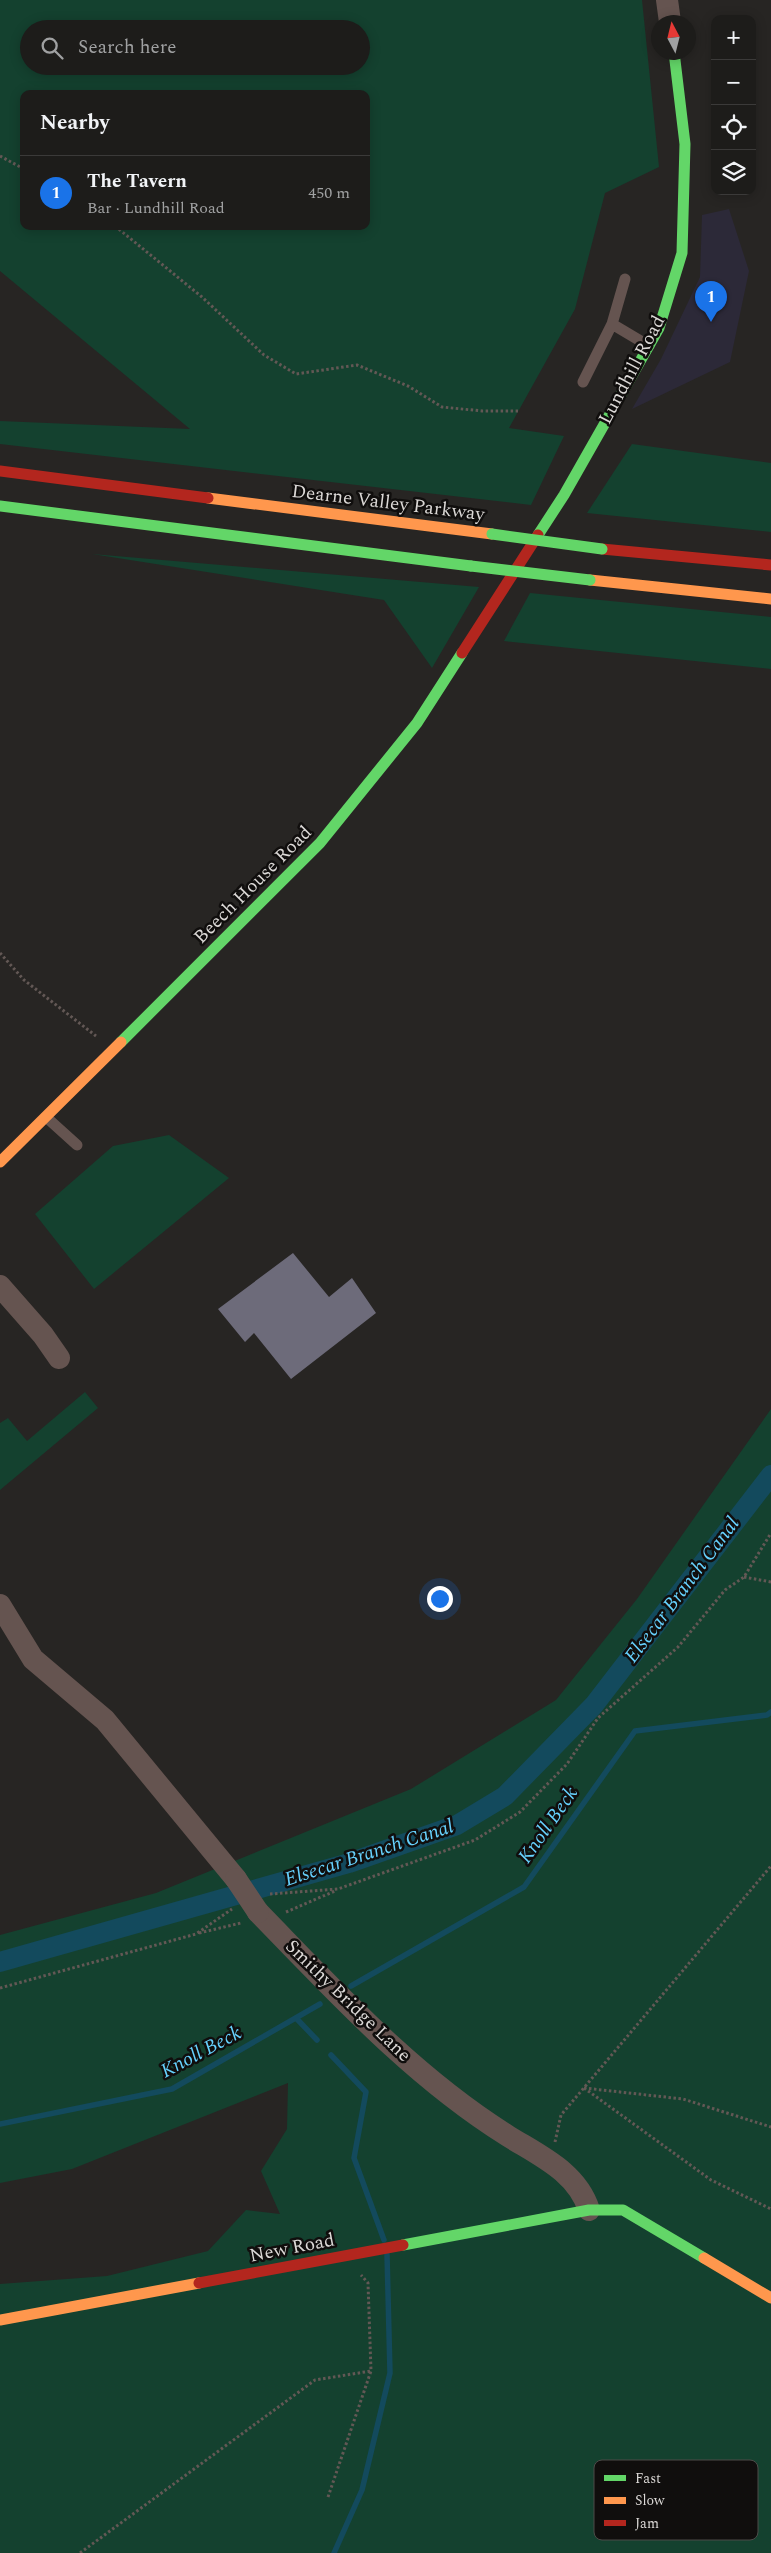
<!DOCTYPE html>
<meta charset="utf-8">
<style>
body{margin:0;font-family:Spectral,serif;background:#252523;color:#f1f3f6}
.controls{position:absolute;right:15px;top:15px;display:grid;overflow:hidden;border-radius:10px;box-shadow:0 2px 12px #0003}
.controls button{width:45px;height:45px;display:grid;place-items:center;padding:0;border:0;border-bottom:1px solid #3b3a39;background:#1d1c1a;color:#f1f3f6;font:25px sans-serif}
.compass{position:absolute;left:651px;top:15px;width:45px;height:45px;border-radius:50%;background:#1d1c1a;box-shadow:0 2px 12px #0003;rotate:353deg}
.you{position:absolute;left:439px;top:1598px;width:18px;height:18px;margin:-12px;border:4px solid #fff;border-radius:50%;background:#1a73e8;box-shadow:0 0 0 8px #1a73e833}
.badge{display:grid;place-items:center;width:32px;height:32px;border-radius:50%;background:#1a73e8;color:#fff;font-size:16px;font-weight:700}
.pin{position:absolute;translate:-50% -41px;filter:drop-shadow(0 1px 2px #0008)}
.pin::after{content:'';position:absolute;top:26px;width:18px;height:15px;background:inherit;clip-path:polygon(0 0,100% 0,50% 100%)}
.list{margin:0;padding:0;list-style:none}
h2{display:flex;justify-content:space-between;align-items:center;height:65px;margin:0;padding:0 20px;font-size:21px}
h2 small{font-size:16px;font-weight:400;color:#a0a1a2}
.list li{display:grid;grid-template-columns:32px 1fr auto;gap:15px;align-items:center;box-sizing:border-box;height:75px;padding:0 20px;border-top:1px solid #3b3a39}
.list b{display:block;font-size:19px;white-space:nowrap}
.list p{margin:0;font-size:16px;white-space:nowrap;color:#a0a1a2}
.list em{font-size:16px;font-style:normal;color:#a0a1a2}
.icon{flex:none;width:28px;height:28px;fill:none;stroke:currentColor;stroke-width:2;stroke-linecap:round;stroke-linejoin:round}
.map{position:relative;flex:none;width:771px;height:2553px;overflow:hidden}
.search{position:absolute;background:#1d1c1a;box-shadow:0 2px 12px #0003;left:20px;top:20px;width:350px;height:55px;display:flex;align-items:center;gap:12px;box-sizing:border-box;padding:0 18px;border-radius:28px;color:#a0a1a2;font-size:19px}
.panel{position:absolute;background:#1d1c1a;box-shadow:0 2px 12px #0003;left:20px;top:90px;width:350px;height:140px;border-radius:10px}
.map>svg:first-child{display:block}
</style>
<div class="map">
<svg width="771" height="2553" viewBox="0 0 771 2553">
<rect width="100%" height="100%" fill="#272523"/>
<path fill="#2c2938" d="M729,209L749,271L730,362L632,409L661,359L700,277L702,215Z"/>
<path fill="#14412f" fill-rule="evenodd" d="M0,0H642L659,167L605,193L575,309L509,428L564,436L531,505L0,444V421L190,429L0,271ZM29,29H361V66H29ZM24,94H366V226H24Z
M632,444L771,463V532L587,513Z
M92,554L479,587L432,668L384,600Z
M530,593L771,617V669L504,641Z
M169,1135L229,1178L94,1289L35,1214L113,1146Z
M85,1392L98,1408L0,1490V1423L8,1418L27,1441Z
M771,1409V2553H0V2284L107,2276L208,2251L246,2210L280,2214L261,2171L287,2129L288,2083L72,2169L0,2183V1935L156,1893L411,1789L556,1700L637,1599Z"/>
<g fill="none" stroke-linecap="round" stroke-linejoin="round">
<path stroke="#134a5d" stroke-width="5.5" d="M351,1986L524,1887L635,1731L767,1715L771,1712
M296,2018L317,2040
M331,2055L366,2092L354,2158L384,2240
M0,2124L172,2089L320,2004
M334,2553L362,2490L390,2373L387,2254"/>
<path stroke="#134a5d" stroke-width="20" d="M0,1962L349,1863L457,1825L505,1796L594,1705L771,1475"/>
</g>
<path fill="#6d6b7a" d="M293,1253L329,1297L352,1278L376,1313L291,1379L254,1333L245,1342L218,1309Z"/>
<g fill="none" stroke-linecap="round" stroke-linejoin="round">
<path stroke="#635855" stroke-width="3" stroke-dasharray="2.5 2.5" stroke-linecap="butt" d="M0,156L24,169
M115,226L202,297L264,355L296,374L357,365L408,386L442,407L482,411H518
M0,953L24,980L96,1036
M744,1577L771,1582
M270,1894L338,1889L475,1840L520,1812L567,1764L598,1718L678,1647L725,1590L744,1577L771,1533
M286,1912L335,1891
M199,1933L241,1923
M0,1988L196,1934L232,1909
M584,2088L711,2180L771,2209
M584,2088L683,2099L771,2127
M555,2142L561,2115L771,1866
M328,2497L371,2371L368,2283L361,2275
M80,2553L315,2380L371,2371"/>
<path stroke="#655450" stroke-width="11" d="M612,324L649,346
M583,382L612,324L625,279
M46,1117L77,1145"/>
<path stroke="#655450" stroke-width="22" d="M667,0L670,22
M0,1286L43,1335L59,1358
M0,1605L33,1659L105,1720L236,1879
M258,1912C336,1992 412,2076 508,2136C540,2156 577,2172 589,2210"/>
<path stroke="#63d668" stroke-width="11" d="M0,506L471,566
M538,535L564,495L659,328L682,253L685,144L674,52
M121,1042L320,843L417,723L462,653
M403,2245L589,2210H623L704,2258"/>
<path stroke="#ff974d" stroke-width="11" d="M208,498L492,534
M590,580L771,599
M0,1162L121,1042
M704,2258L771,2298
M0,2320L199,2283"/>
<path stroke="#b3261e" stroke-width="11" d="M0,471L208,498
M602,549L771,565
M462,653L538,535
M199,2283L403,2245"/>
<path stroke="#655450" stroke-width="22" d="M236,1879L258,1912"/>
<path stroke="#63d668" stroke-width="11" d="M492,534L602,549
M471,566L590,580"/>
</g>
<g text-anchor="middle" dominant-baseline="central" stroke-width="5" stroke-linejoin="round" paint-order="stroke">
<g font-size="19" fill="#dbd8d6" stroke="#100e0d">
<text transform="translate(632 370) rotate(-62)">Lundhill Road</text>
<text transform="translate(388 503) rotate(7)">Dearne Valley Parkway</text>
<text transform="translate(253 885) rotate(-45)">Beech House Road</text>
<text transform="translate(348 2001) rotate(44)">Smithy Bridge Lane</text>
<text transform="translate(292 2248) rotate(-11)">New Road</text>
</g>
<g font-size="20" font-style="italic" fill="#66d1fd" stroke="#100e0d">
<text transform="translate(682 1590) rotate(-53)">Elsecar Branch Canal</text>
<text transform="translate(548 1825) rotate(-55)">Knoll Beck</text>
<text transform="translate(369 1853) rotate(-18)">Elsecar Branch Canal</text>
<text transform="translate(201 2052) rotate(-28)">Knoll Beck</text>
</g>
</g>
<rect x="594" y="2460" width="164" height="80" rx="8" fill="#100e0d" stroke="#4d4b49" stroke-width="1"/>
<rect x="604" y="2475" width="22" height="6" fill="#63d668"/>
<rect x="604" y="2497" width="22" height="7" fill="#ff974d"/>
<rect x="604" y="2520" width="22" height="6" fill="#b3261e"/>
<g font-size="14" fill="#dbd8d6">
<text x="635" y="2483">Fast</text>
<text x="635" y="2505">Slow</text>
<text x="635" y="2528">Jam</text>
</g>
</svg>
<div class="controls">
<button>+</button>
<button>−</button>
<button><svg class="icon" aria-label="locate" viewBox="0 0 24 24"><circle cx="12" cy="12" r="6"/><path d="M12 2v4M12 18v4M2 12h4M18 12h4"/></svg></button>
<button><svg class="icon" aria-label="layers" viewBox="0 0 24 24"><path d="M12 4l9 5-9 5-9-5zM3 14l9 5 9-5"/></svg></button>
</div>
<svg class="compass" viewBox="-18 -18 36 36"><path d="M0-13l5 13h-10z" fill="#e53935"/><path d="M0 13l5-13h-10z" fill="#a0a1a2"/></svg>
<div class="you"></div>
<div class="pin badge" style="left:711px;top:322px">1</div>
<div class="search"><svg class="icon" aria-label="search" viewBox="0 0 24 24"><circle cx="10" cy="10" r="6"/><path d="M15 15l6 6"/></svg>Search here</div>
<section class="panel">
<h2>Nearby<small></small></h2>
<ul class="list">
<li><span class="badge">1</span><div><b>The Tavern</b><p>Bar · Lundhill Road</p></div><em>450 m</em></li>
</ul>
</section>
</div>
